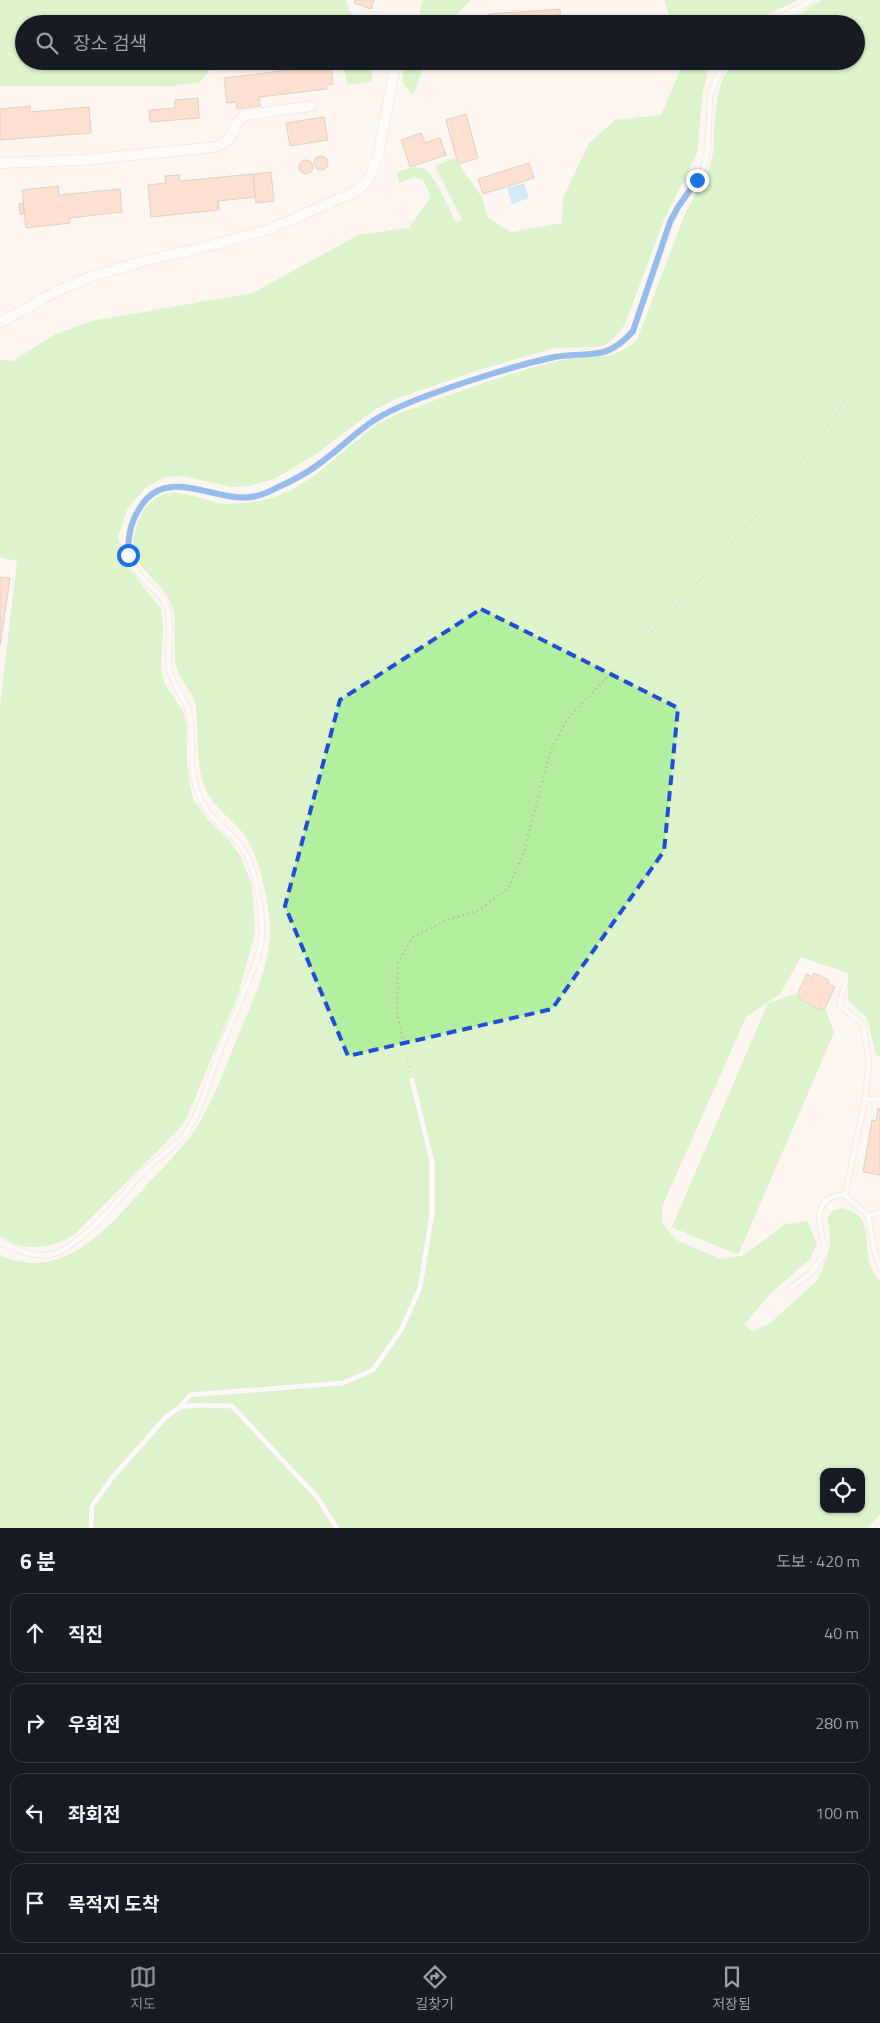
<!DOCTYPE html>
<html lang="ko">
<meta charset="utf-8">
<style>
body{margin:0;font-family:"Titillium Web","Noto Sans KR",sans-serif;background:#242831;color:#f1f3f6}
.controls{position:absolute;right:15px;bottom:15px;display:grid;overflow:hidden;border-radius:10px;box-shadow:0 1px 4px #0004}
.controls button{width:45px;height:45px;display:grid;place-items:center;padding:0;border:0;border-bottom:1px solid #363941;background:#171b24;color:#f1f3f6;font:25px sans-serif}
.stop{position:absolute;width:15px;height:15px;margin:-11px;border:4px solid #1a73e8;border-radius:50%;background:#fff}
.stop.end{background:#1a73e8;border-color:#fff;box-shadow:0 1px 5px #0008}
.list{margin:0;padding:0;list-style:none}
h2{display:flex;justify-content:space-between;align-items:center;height:65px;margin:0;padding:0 20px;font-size:21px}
h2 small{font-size:16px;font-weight:400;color:#9ea1a6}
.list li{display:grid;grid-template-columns:32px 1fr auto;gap:15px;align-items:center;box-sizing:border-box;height:80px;margin:0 10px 10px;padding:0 10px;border:1px solid #363941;border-radius:15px}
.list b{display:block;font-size:19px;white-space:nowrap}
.list em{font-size:16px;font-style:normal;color:#9ea1a6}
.icon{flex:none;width:28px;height:28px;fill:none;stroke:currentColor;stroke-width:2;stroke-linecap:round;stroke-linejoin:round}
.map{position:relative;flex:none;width:880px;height:1528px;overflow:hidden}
.search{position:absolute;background:#171b24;box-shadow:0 1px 4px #0004;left:15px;right:15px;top:15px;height:55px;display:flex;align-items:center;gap:12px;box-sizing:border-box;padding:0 18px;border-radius:28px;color:#9ea1a6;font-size:19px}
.sheet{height:425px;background:#171b24}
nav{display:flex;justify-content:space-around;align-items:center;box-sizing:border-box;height:70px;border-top:1px solid #363941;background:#171b24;font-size:14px;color:#9ea1a6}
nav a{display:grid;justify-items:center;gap:2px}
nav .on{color:#8c9099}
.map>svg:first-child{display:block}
</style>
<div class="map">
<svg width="880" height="1528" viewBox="0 0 880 1528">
<rect width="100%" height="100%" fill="#fef5f0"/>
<path fill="#b4ef9f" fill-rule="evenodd" d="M0,0H346L349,11L365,24H24V61H217L200,82L171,86H0Z
M423,0H471L447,24H417Z
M664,0H798L747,24H672Z
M822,0H880V1057L876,1054L867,1018L848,1000V973L801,957L780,994L746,1017L662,1207V1223L676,1240L720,1259L742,1256L786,1224L807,1221L817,1244L810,1259L770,1294L744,1325L752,1331L769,1324L818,1280L829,1250L830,1230L827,1218L834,1210L843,1208C848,1210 857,1213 860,1217C873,1235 860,1261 880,1281V1514L868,1528H0V1255C52,1279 93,1244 127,1207C146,1185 168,1164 186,1142C211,1111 223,1072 238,1036C251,1004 267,973 270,938C272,912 259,853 243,833C230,817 213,807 205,788C195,763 199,734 196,708C194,693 181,682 177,668C171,650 178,628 173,610C165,576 123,570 136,528C138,521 141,514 145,508C167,481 192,498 220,503C234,505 250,503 264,500C312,489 341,448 380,423C390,417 402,412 414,408C460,391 506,374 554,362C587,353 607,366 637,340L685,214L710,167L714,149V129L717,99L722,80L733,61H856V24H777L796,16ZM824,1472H861V1509H824Z
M341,61H371L372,81L348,85Z
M403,61H426L413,95L403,84Z
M678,61H714L708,70L703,92L697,153L664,220L625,324L616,336L605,345L595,347L554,348L482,369L398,398L374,410L313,456L274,479L249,486L232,487L182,476L165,477L144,489L127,510L118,537L124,562L161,609L163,626L161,671L165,684L183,711L187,728V762L190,785L194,800L208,820L230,841L241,857L252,886L254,911L255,933L238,995L186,1119L179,1129L74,1235C50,1249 24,1253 0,1236V707L17,561L0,557V360L13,361L54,335L91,321L253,293L358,235L409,228L431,197L423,180L414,177L399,183L397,173C406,168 417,164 427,171C434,175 451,213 456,223L462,220L435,166L455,158L483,199L487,217L511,232L562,223L563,198L589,143L615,120L661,115L680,71Z
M798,993L801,1000L820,1010L825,1008L834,1033L738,1255L672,1227L768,1003Z"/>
<path fill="#9ddcf8" d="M524,183L529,198L512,204L507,188Z"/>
<path fill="#fdc6a9" stroke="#b9a499" d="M355,0H374L371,9L354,3Z
M560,9L561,24H489V14Z
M331,65L333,84L326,85L327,89L259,97L260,106L237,109L236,102L227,103L224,78Z
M198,98L199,118L150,122L149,110L175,108V100Z
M30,106V112L89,107L91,133L0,140V109Z
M466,114L478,158L458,164L446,120Z
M324,117L328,140L290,146L286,123Z
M421,133L425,143L440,138L446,155L410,167L401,140Z
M314 163a7 7 0 1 1 14 0a7 7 0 1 1-14 0Z
M299 167a7 7 0 1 1 14 0a7 7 0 1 1-14 0Z
M529,163L534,178L483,194L478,179Z
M271,172L274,201L256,203L253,174Z
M253,174L255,197L218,201L219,210L151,217L148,185L166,183L165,176L179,175L180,181Z
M58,186L59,195L120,189L122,212L70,218V223L26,228L22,190Z
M23,203L24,214H20L19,204Z
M0,577L10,578L0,646Z
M814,973L829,980L828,983L835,987L825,1008L820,1010L800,999L798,993L807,974L812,977Z
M878,1108L880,1109V1175L863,1172L872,1120L876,1121Z"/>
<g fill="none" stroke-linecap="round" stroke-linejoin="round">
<g stroke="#dcc6bb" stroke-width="6">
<path id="lane" d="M763,24L791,12L813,0
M845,983L839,1005L863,1024L869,1062L865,1099L845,1195L868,1216L880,1212
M865,1099L880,1100
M868,1216L875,1252L880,1268
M0,1242C15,1249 32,1257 49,1255C73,1251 106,1214 122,1196C130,1186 138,1177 147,1168C159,1157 175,1147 185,1134C202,1111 211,1072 222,1045C231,1023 241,1000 250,977C254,967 260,954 261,942C264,918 258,886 250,863C242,841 228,834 213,818C204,808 197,793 194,779C189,757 195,735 189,713C185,697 171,684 169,667C166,646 175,620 164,601C160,593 151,587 144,580C127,564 124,542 133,520C156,461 206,500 249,497C263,496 278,488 290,481C300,475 312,469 321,462C349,441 373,417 406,404C454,386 503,368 553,357C572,353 593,358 611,350C620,346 626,338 633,331L671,222L678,207L697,180L704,166L708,147L710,94L725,61
M790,1288L811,1273L826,1252C820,1230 808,1195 845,1195
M180,1407L198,1405L232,1406L317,1497L337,1528
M91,1528L92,1506L112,1478L166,1417L180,1407L190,1395L343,1383L373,1370L401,1330L420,1288L432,1214V1162L412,1080
M879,1528L880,1527"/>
</g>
<g stroke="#dcc6bb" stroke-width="11">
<path id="street" d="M0,163L83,160L216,147C233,140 231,134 240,119L247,115L312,106
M0,323L55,292L90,277L144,261L209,246L270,229L355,192L368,181L378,157L396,61"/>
</g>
<path stroke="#b3aaa5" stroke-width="2" stroke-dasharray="1 4" stroke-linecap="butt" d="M410,1072L397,1013L398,963L413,937L447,920L477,911L509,888L524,851L551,750L568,718L701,580L815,445L869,365L880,354"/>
<use href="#lane" stroke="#fff" stroke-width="5"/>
<use href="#street" stroke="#fff" stroke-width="10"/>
</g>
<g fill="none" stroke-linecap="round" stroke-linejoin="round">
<path stroke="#1a73e8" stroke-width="6" d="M128,555C128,534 131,519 144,502C171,468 216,502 251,497C259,496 269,492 276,488C290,482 307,473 319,464C339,450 355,432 376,419C403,402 453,386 485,376C506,369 528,363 550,358C587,350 604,364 633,331L670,222L678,207L697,180"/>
</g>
<path d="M0 0H880V1528H0ZM481,609L678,708L664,851L552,1009L348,1056L285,906L340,700Z" fill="#fef5f0" fill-opacity=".55" fill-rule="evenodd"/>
<path fill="none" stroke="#1d4ed8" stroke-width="4" stroke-dasharray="10 6" stroke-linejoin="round" d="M481,609L678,708L664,851L552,1009L348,1056L285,906L340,700Z"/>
</svg>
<div class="controls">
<button><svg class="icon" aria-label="locate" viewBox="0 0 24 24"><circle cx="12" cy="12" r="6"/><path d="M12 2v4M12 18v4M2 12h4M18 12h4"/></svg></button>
</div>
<div class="stop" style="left:128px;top:555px"></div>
<div class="stop end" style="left:697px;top:180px"></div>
<div class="search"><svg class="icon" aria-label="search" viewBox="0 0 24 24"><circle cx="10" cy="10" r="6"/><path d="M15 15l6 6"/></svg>장소 검색</div>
</div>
<section class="sheet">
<h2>6 분<small>도보 · 420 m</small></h2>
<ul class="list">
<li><svg class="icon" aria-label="ahead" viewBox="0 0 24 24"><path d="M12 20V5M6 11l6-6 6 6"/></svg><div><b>직진</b></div><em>40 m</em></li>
<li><svg class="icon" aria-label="right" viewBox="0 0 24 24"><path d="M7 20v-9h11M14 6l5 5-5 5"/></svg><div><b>우회전</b></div><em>280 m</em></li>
<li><svg class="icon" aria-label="left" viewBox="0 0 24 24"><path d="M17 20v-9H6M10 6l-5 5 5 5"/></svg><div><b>좌회전</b></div><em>100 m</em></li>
<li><svg class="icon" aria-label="arrive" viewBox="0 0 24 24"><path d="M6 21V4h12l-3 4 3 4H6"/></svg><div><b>목적지 도착</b></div></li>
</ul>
</section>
<nav>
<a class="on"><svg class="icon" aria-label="map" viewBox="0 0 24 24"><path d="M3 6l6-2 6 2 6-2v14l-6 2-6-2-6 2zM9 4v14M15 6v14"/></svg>지도</a>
<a><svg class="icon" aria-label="directions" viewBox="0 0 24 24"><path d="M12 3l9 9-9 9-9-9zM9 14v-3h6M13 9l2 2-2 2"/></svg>길찾기</a>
<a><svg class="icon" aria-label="saved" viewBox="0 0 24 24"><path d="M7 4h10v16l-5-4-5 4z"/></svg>저장됨</a>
</nav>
